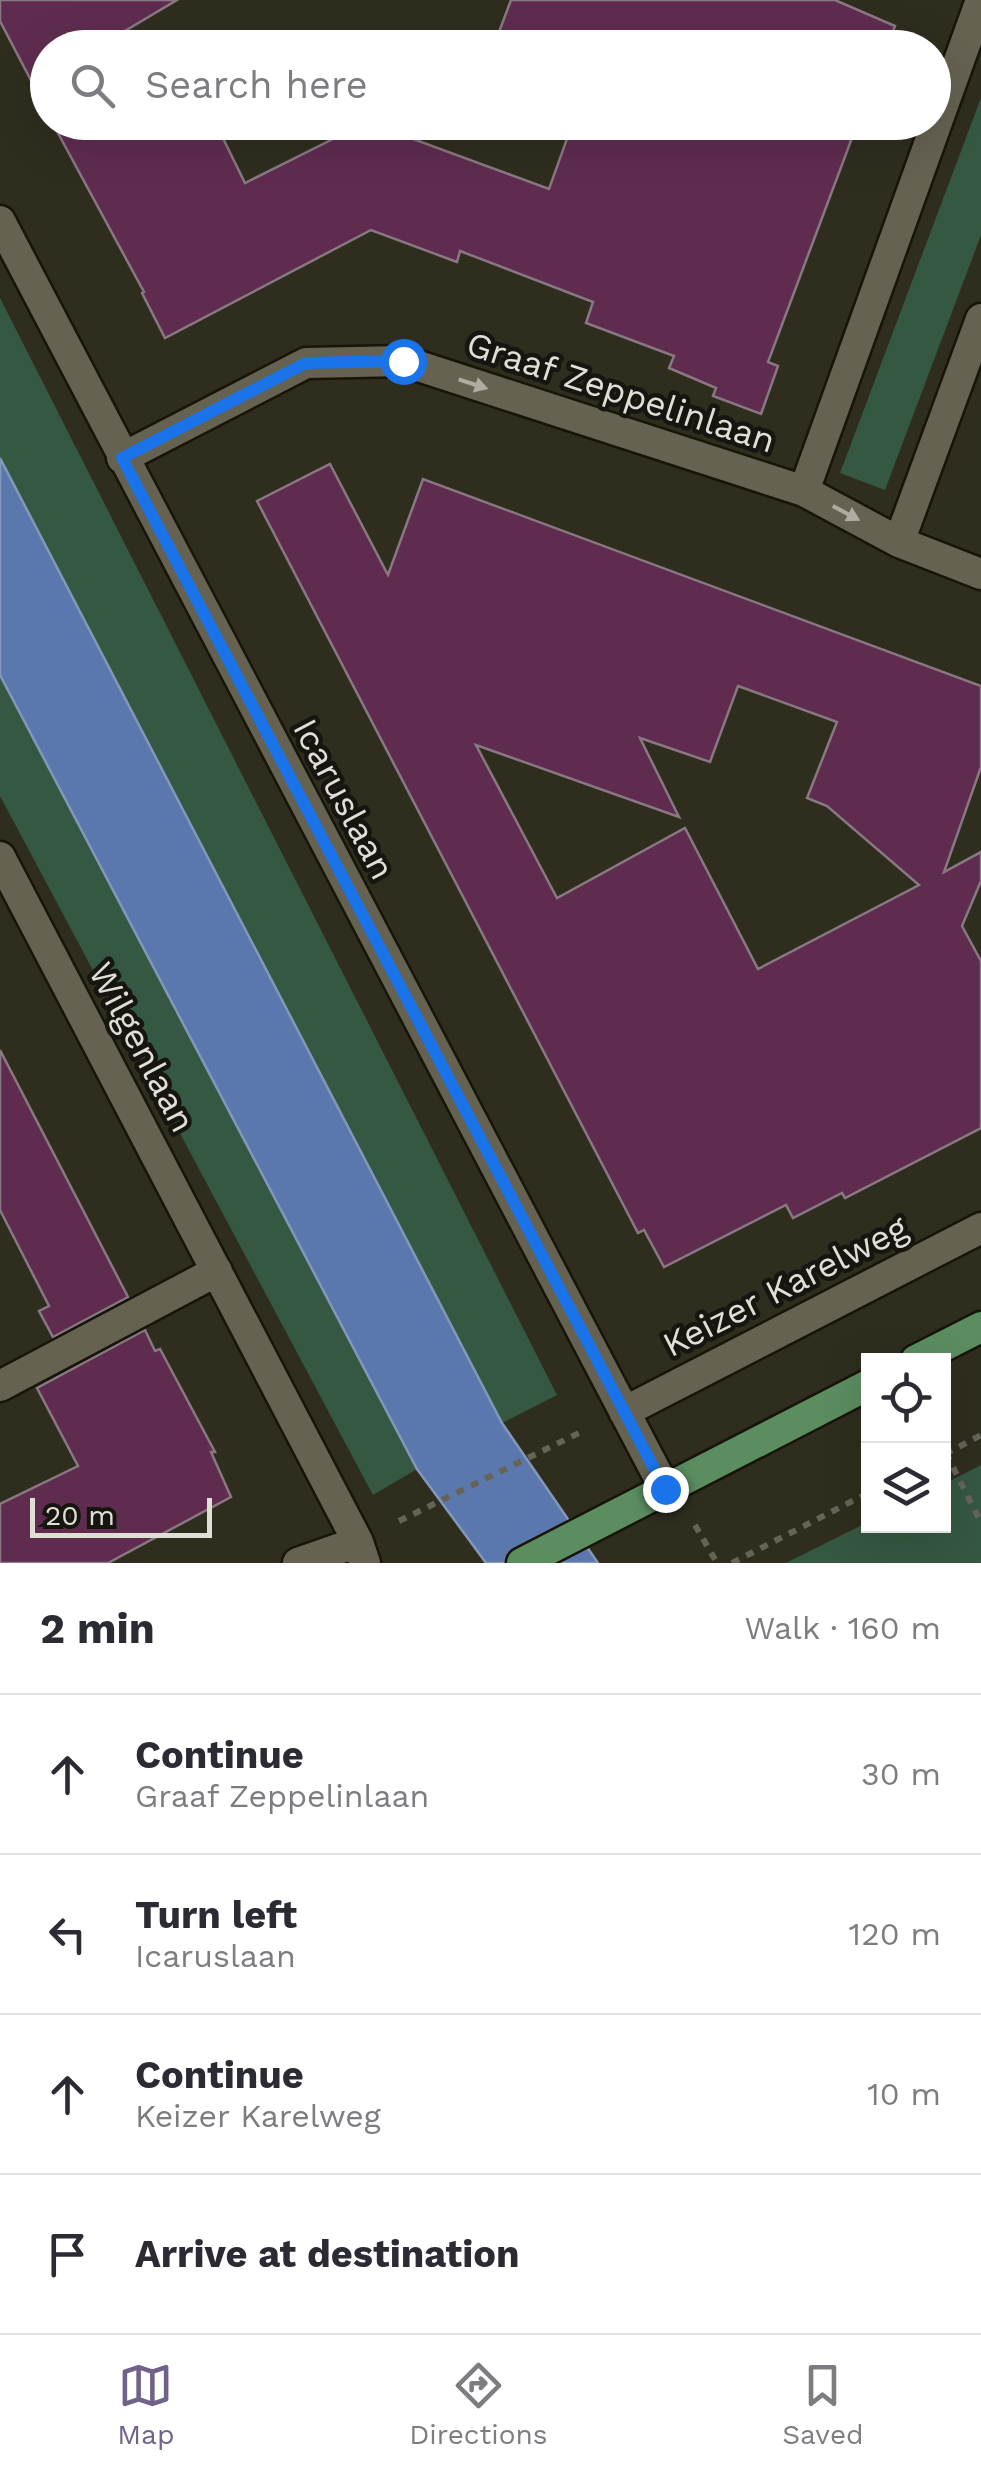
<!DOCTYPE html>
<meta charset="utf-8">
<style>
body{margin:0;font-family:"Work Sans",sans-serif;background:#f7f7f7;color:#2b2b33}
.controls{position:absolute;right:30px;bottom:30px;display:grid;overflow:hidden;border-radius:0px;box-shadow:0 10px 40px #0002}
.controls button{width:90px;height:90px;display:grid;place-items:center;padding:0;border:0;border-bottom:2px solid #e1e1e2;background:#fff;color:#2b2b33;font:50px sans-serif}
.scale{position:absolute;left:30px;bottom:25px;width:182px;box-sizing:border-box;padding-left:10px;border:5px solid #e0dfd6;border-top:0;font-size:28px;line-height:35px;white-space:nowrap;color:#e0dfd6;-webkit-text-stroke:8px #16150f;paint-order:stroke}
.stop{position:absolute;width:30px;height:30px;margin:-22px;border:8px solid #1a73e8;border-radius:50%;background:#fff}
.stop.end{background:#1a73e8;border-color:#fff;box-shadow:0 2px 10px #0008}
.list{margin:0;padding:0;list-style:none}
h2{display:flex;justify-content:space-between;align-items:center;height:130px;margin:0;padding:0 40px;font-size:42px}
h2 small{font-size:32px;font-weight:400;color:#7c7c81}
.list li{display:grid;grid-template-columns:65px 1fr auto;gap:30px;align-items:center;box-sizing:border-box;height:160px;padding:0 40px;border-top:2px solid #e1e1e2}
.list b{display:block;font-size:38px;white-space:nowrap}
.list p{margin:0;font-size:32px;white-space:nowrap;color:#7c7c81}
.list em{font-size:32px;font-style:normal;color:#7c7c81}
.icon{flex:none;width:55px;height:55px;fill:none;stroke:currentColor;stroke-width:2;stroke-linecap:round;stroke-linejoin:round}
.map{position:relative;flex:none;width:981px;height:1563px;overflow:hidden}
.search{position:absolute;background:#fff;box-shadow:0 10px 40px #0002;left:30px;right:30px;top:30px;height:110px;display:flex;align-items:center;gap:25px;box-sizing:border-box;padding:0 35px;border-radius:55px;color:#7c7c81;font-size:38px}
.sheet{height:770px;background:#fff}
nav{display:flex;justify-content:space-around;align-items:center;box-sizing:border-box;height:140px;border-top:2px solid #e1e1e2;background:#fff;font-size:28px;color:#7c7c81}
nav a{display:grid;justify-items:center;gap:5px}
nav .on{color:#716288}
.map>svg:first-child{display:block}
</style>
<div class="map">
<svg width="981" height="1563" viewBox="0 0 981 1563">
<rect width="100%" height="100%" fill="#2f2d1e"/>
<path fill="#355842" d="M981,98V235L885,490L840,473Z
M0,298L557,1395L502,1423L0,458Z
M0,675L417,1469L373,1495L0,796Z
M981,1465V1563H786L868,1522V1526H944V1484Z"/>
<path fill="#5b78ae" stroke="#8397ba" stroke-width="2.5" d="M0,458L502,1423L598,1563H486L417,1469L0,675Z"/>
<path fill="#5f2c50" stroke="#887882" stroke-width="2.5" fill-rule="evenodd" d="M0,0H177L120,34L130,48H48V113L0,21Z
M511,0H835L895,26L887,48H493Z
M52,122H215L245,183L367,122L549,189L573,122H858L768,362L778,366L761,414L713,396L716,388L669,368L674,356L586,323L593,302L460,251L457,262L371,230L165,338L142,293L144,292Z
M330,464L388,575L423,479L981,686V767L944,872L981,852V881L962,926L981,961V1128L845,1198L842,1193L793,1218L786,1205L664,1267L644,1230L638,1233L257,501ZM738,686L837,722L807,798L827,806L919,885L758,969L685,828L557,898L476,745L679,817L640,738L710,762Z
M0,1050L128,1297L53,1337L39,1311L49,1306L0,1210Z
M145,1330L155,1351L160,1349L215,1452H211L231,1497L108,1563H0V1504L78,1466L37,1388Z"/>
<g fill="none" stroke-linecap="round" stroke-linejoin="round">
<g stroke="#171508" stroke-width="35">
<path id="minor" d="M0,221L665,1489
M122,458L306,363L403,361L804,491L899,542L981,574
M804,491L981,0
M899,542L981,319
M0,857L358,1542L365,1563
M0,1386L217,1271
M624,1412L981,1228
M298,1563L358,1542"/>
</g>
<g stroke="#171508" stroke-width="35">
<path id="major" d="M916,1360L981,1327
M522,1563L868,1385"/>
</g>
<path stroke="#656456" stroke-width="6" stroke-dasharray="8 8" stroke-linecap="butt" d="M946,1453L981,1523
M945,1454L981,1435
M399,1521L585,1430
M695,1525L717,1563
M732,1563L868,1493"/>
<use href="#minor" stroke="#656252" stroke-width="30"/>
<use href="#major" stroke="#5b8d61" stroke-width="30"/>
</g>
<defs><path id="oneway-solid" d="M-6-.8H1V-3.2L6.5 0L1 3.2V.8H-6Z" transform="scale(2.5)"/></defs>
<g fill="#afada1">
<use href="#oneway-solid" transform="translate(473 384) rotate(18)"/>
<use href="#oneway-solid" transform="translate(846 513) rotate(28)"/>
</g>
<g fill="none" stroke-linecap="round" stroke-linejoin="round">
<path stroke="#1a73e8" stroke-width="12" d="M403,361L306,363L122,458L665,1489"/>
</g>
<g text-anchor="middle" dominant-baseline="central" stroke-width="9" stroke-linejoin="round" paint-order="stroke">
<g font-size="35" fill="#e0dfd6" stroke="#16150f">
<text transform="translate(621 392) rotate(18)">Graaf Zeppelinlaan</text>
<text transform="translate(344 799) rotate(62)">Icaruslaan</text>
<text transform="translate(142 1047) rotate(62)">Wilgenlaan</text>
<text transform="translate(785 1286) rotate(-27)">Keizer Karelweg</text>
</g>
</g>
</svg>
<div class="controls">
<button><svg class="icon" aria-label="locate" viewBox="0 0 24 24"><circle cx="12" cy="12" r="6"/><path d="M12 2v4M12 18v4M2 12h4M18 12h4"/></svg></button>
<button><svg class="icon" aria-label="layers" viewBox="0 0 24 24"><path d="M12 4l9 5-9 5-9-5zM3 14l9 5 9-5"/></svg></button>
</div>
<div class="scale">20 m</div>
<div class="stop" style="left:403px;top:361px"></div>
<div class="stop end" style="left:665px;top:1489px"></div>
<div class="search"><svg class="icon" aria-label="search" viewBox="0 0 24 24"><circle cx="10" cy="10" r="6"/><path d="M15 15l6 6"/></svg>Search here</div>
</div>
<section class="sheet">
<h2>2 min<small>Walk · 160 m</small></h2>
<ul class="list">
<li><svg class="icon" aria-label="ahead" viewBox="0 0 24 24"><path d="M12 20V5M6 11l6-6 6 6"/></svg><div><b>Continue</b><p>Graaf Zeppelinlaan</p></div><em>30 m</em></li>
<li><svg class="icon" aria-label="left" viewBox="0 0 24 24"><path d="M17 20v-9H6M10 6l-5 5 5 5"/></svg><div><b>Turn left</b><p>Icaruslaan</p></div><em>120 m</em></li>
<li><svg class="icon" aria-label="ahead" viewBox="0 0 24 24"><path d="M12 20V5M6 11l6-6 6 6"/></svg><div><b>Continue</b><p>Keizer Karelweg</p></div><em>10 m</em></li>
<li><svg class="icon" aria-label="arrive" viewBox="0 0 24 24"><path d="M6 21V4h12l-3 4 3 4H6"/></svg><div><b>Arrive at destination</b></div></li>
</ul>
</section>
<nav>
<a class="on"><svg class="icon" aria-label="map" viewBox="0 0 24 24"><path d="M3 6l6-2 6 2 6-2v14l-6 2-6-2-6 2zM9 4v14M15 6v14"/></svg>Map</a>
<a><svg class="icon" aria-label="directions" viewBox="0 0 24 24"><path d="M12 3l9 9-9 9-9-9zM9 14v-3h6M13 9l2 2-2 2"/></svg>Directions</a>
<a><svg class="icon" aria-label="saved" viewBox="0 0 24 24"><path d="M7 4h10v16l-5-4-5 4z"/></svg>Saved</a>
</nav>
